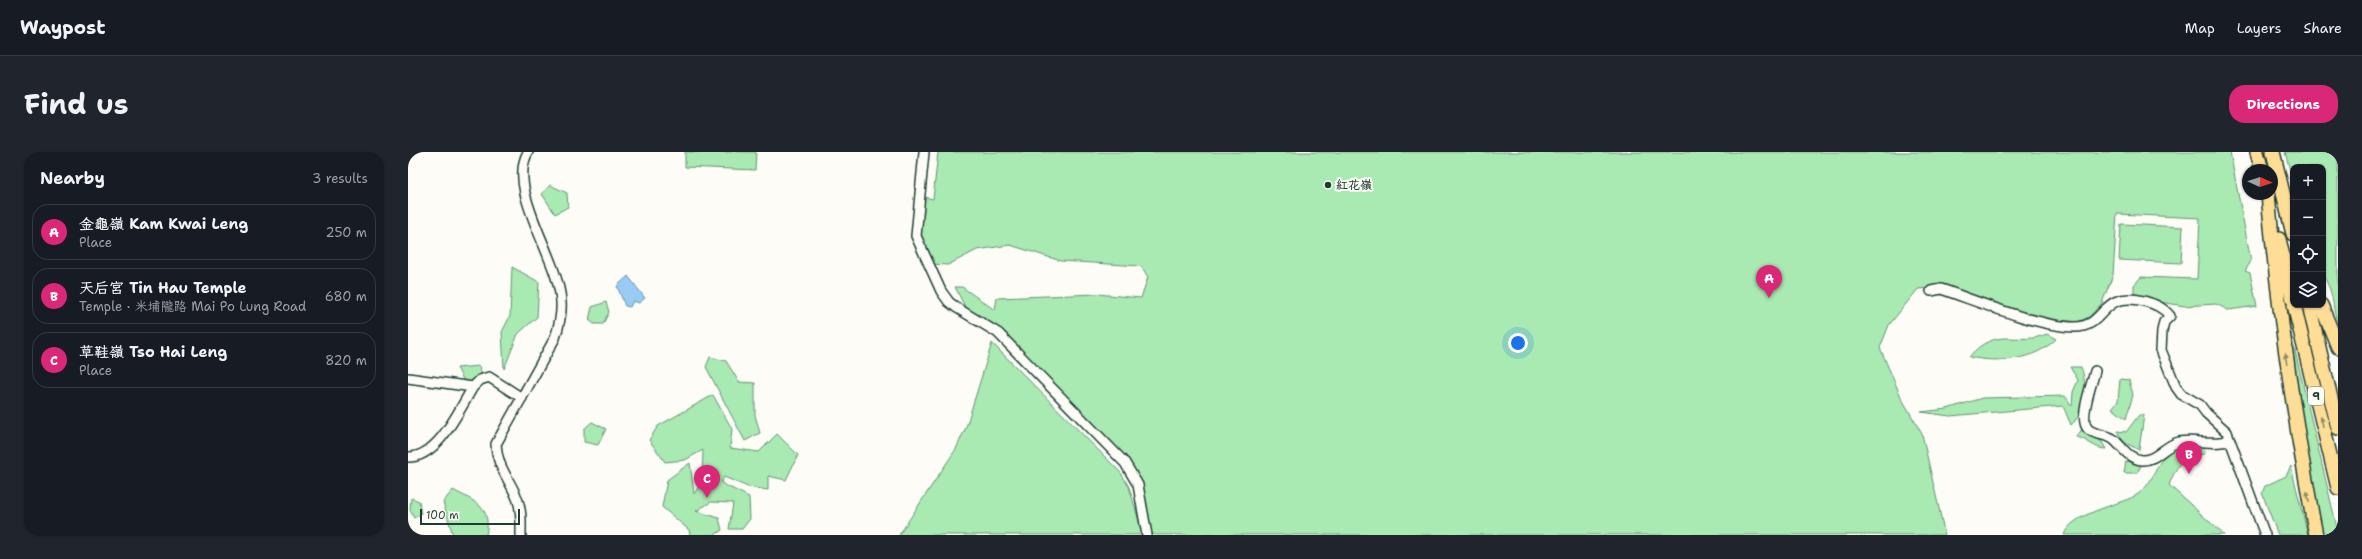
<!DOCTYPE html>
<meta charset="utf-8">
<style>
body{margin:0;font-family:"Shantell Sans","LXGW WenKai TC",sans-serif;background:#20242c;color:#f1f3f6}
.controls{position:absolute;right:12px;top:12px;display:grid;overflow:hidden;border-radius:8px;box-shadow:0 1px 3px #0004}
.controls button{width:36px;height:36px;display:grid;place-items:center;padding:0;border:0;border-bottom:1px solid #363941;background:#171b24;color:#f1f3f6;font:20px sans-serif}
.compass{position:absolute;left:1834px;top:12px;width:36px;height:36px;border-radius:50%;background:#171b24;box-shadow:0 1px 3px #0004;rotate:93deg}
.scale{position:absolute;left:12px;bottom:10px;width:100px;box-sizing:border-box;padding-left:4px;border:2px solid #1f3d34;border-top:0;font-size:11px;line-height:14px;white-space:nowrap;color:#1f3d34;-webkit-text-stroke:3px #fdfcf7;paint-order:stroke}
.you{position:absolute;left:1110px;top:191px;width:14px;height:14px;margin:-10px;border:3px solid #fff;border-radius:50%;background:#1a73e8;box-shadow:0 0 0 6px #1a73e833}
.badge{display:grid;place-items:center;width:26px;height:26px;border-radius:50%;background:#db2777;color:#fff;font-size:13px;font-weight:700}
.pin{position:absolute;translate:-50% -33px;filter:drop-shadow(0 1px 2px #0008)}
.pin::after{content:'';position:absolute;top:21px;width:14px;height:12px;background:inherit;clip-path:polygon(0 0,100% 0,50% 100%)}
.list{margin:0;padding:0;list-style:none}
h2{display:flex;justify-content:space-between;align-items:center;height:52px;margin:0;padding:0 16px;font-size:17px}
h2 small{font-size:13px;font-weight:400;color:#9ea1a6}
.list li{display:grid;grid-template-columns:26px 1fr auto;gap:12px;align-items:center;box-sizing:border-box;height:56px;margin:0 8px 8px;padding:0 8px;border:1px solid #363941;border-radius:16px}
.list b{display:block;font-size:15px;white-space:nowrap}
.list p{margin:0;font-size:13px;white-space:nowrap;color:#9ea1a6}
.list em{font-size:13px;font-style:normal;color:#9ea1a6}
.icon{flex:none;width:22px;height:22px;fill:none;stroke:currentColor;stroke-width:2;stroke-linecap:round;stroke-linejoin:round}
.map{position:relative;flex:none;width:1930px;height:383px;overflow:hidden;border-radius:16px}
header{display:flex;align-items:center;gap:24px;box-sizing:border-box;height:56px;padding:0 20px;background:#171b24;border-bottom:1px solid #363941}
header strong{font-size:19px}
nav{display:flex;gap:22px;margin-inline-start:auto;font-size:14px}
.intro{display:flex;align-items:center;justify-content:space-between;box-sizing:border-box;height:96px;padding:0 24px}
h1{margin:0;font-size:28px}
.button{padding:10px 18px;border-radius:16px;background:#db2777;color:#fff;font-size:14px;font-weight:700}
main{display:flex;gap:24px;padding:0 24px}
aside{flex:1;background:#171b24;border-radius:16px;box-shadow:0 1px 3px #0004}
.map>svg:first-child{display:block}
</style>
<header>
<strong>Waypost</strong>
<nav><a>Map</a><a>Layers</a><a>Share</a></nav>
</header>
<div class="intro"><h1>Find us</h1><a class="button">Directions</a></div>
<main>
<aside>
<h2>Nearby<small>3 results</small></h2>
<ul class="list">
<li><span class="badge">A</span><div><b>金龜嶺 Kam Kwai Leng</b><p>Place</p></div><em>250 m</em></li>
<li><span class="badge">B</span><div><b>天后宮 Tin Hau Temple</b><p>Temple · 米埔隴路 Mai Po Lung Road</p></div><em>680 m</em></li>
<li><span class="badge">C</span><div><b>草鞋嶺 Tso Hai Leng</b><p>Place</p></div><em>820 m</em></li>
</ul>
</aside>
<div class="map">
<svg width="1930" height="383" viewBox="0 0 1930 383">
<rect width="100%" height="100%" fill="#fdfcf7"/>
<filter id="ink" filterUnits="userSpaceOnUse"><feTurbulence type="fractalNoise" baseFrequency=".025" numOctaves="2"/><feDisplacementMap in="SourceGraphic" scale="8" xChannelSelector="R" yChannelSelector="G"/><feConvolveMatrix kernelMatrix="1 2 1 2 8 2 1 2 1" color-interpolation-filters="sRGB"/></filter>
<g filter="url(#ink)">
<path fill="#a9e9b2" stroke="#649373" d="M277,0H348L347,18L277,15Z
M530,0H1822L1843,109L1837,119L1842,121L1849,154L1820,158L1808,152L1776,154L1729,146L1726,141V133L1733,125L1789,127L1792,66L1709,62L1705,123L1694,151L1681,165L1665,172L1628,168L1532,135L1510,137L1481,173L1472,196L1494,247L1514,282L1537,383H747L742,380L738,352L731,327L715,306L558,157L547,135H554L587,158L589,146L689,142L733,146L740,125L733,114L653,109L602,93L569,98L540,113L522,112L512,87L516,45L525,47Z
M1877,0H1930V172C1923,153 1927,141 1915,124V15H1885V29Z
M142,33L159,41L160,55L147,62L134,42Z
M1713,72L1775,75L1773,111L1711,108Z
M104,115L131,130L129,165L110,182L96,217L94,180L102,164Z
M1873,140L1930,380V383H1910Z
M198,150L201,160L195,172H186L181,168L184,155Z
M1639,182L1648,187C1626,209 1590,211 1561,205C1589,172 1609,195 1639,182Z
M584,191L713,321L721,335L735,383H491L548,297L558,275Z
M302,205L318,209L331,230L347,231V263L352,281L337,289L298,215Z
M71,214L74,223L72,234L57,231L49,216Z
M1662,215H1673C1680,231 1677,262 1663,273L1655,254L1542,264L1513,260L1539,257L1574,246L1657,244L1664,254L1665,240L1670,228Z
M1712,227L1721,228L1725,243L1718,267L1704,256L1710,249Z
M305,243L324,277L322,296L351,300L369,282L390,303L378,328L360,324V338L340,335L316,325L313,331L341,345L342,367L334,377H321L325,351L303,350L288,359L311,366L314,378L307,383H282L281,378L254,355L259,328L282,311L286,342L294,329L295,298L277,308L257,310L241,288L250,274Z
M1731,263H1736L1731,298L1716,290L1709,279L1718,280Z
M184,270L198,277L190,293L176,290V277Z
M1675,276L1694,290L1698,297C1687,297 1679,287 1668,285Z
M1796,289L1797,302C1773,305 1770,311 1761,333L1816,383H1656C1662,362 1710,353 1727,344C1749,332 1749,300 1769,292C1776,289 1788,290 1796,289Z
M1718,309L1734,312L1729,321H1716Z
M1883,314L1885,323L1900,383H1870L1854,341L1857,334L1878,324Z
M45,338C67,350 84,354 78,383H45L35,350Z
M3,346L11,349L13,362L6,366L2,358Z"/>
<path fill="#98ccf5" stroke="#6893a8" d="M220,124L237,146L231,151L225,149L222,155L217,154L209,134Z"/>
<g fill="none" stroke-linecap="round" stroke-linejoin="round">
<g stroke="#1f3d34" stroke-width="12">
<path id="minor" d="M516,0L508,84L533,139L541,150L549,156L590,181L717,311L730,333L739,383
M1523,139L1533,137C1569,149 1631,175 1667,175C1699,175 1691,138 1736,149C1746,152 1755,155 1762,164L1756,170L1754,179L1753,198L1768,235L1773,242L1792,253L1798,261L1819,280L1857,383
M1687,219C1684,232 1670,267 1680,277C1686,283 1698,282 1705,287C1715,295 1720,307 1734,308C1748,309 1757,293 1771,290C1789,287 1805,294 1822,288
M0,226L65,235L72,228L81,225L114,246
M0,305C30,306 51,258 65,235
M113,383C113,371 114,358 109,346C101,326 89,315 88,292L147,186C151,174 154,162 153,150C151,106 98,39 120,0"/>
</g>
<g stroke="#1f3d34" stroke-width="16">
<path id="highway" d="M1849,0L1854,18
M1865,0L1885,82
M1860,42C1870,157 1886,270 1908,383
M1871,87L1885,147
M1886,153L1930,336
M1901,153L1930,276
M1913,153L1930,195"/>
</g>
<use href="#minor" stroke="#fdfcf7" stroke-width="9"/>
<use href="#highway" stroke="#fedd96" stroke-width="13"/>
</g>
<defs><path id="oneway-solid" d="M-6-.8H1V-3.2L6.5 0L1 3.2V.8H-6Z"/></defs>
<g fill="#8e8d65">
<use href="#oneway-solid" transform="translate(1878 207) rotate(-98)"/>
<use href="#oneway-solid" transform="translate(1914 270) rotate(-103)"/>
<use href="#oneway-solid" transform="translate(1900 345) rotate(-101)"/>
</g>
</g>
<circle fill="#1f3d34" stroke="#fdfcf7" stroke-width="1.5" cx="920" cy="33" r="4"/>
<g text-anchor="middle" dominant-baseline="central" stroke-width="4" stroke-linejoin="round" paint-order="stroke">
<rect fill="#fdfcf7" stroke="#62766e" stroke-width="1" x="1900" y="235" width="16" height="18" rx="3"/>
<g font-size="11" font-weight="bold" fill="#1f3d34">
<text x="1908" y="244">9</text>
</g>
<g font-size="12" font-weight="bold" fill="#1f3d34" stroke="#fdfcf7" text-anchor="start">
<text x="928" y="33">紅花嶺</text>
</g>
</g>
</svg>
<div class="controls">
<button>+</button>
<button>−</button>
<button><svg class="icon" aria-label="locate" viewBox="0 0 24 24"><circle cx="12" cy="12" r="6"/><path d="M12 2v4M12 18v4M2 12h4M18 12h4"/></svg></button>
<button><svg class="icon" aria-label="layers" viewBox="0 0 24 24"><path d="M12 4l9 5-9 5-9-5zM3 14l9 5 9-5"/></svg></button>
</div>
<svg class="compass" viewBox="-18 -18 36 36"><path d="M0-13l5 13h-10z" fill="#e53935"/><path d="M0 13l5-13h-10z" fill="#9ea1a6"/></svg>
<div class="scale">100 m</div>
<div class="you"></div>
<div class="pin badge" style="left:1361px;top:146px">A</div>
<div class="pin badge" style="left:1781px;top:322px">B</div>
<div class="pin badge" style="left:299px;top:346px">C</div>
</div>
</main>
